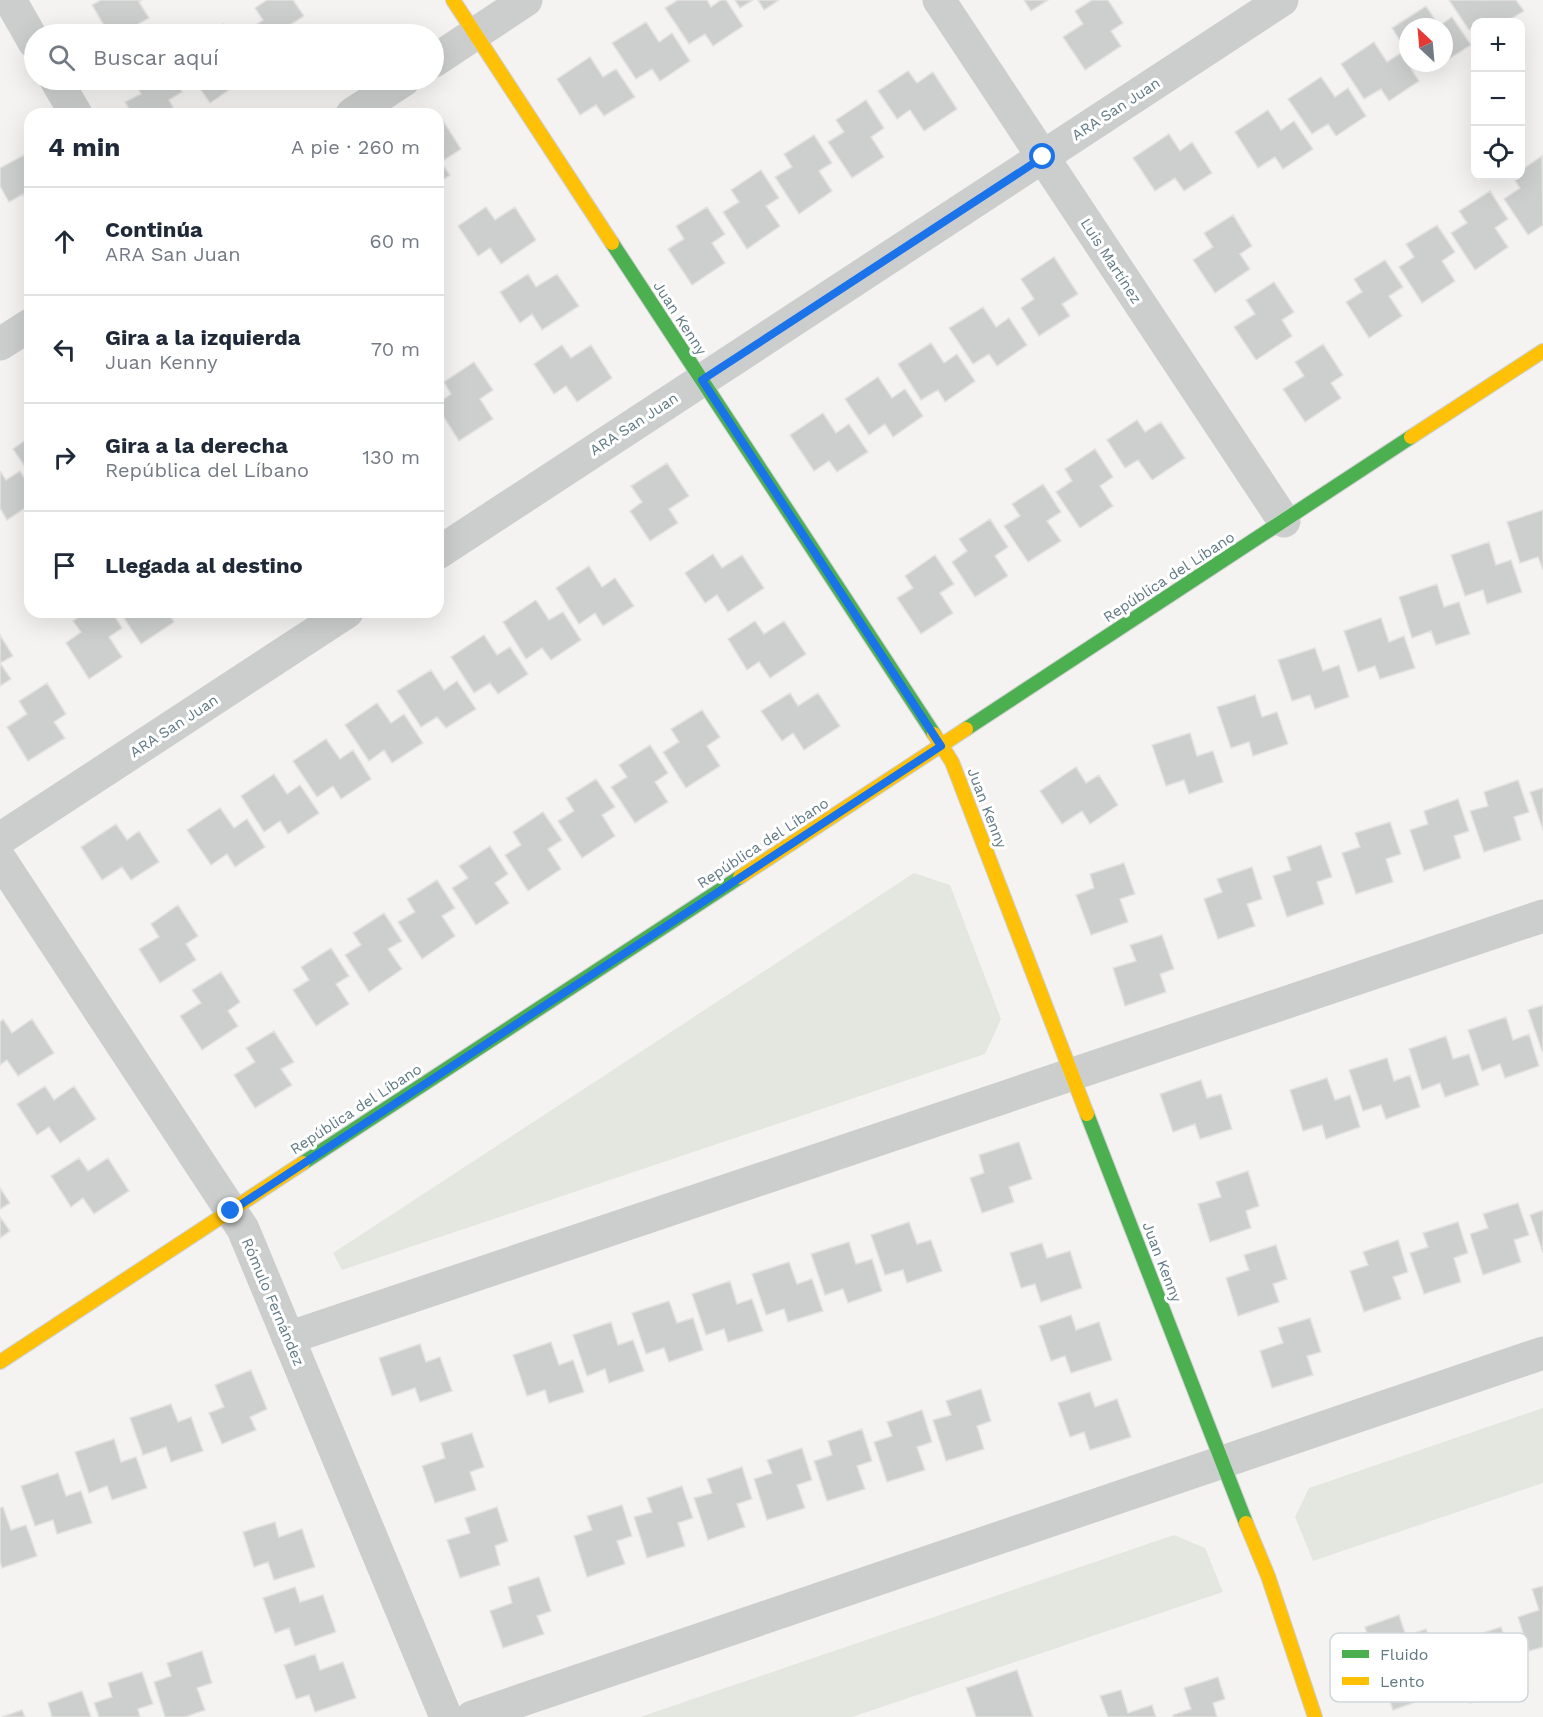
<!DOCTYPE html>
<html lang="es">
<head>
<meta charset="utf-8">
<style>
  :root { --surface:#fff; --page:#f6f6f7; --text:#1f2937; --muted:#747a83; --line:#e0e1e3 }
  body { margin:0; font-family:"Work Sans",sans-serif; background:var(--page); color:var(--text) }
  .controls { position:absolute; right:18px; top:18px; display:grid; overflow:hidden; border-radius:12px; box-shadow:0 6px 24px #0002 }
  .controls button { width:54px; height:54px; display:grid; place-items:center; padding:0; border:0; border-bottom:2px solid var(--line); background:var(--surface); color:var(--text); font:30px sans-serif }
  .compass { position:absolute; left:1399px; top:18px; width:54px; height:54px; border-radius:50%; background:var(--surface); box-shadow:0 6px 24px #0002; rotate:334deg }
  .stop { position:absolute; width:18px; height:18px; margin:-14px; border:4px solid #1a73e8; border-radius:50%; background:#fff }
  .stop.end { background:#1a73e8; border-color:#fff; box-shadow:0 2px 6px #0008 }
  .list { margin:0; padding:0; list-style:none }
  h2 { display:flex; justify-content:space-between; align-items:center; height:78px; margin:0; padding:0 24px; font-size:26px }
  h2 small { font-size:20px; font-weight:400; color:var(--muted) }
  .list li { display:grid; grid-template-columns:39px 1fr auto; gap:18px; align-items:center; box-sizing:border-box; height:108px; padding:0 24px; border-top:2px solid var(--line) }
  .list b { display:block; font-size:22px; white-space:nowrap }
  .list p { margin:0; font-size:20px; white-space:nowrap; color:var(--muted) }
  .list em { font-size:20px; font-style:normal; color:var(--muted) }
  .icon { flex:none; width:33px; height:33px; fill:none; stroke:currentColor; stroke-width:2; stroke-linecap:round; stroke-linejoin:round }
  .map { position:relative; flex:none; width:1543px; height:1717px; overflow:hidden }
  .search { position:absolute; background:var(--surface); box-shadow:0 6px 24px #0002; left:24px; top:24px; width:420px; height:66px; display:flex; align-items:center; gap:15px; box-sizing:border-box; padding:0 21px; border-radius:33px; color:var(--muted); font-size:22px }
  .panel { position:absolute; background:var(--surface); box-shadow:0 6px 24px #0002; left:24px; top:108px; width:420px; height:510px; border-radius:18px }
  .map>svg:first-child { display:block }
</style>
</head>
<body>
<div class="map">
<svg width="1543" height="1717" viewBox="0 0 1543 1717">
  <rect width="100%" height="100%" fill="#f4f3f1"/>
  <path fill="#e4e7df" d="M914,873L950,885L1001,1019L985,1054L342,1270L333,1253Z
    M1543,1408V1483L1313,1561L1295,1517L1309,1488Z
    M1174,1535L1205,1548L1223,1592L852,1717H640Z"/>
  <path fill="#cdcfce" stroke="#e3e2e1" stroke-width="1.5" d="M101,0H142L139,2L149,18L121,34H109L92,5Z
    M267,0H293L304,16L290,25L297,34H249L247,31L263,20L255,8Z
    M678,0H707L711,7L721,0H726L743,26L713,46L705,34L689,44L665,8Z
    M735,0H753L740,8Z
    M758,0H779L764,10Z
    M1024,0H1048L1031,11Z
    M1092,0H1108L1123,23L1111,31L1121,46L1085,70L1063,37L1083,24L1075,11Z
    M1449,0H1516L1524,11L1506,22H1487L1485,19L1476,22V26L1469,30Z
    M1426,6L1439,26L1452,17L1471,45L1444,62V27H1408V53L1392,28Z
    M646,22L659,42L672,33L690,61L660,81L652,69L636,79L612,43Z
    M223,24L230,34H208Z
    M1374,42L1387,62L1401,53L1419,81L1389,101L1381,89L1364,99L1341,64Z
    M590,57L603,77L616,69L635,97L604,116L596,105L580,115L557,79Z
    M908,71L917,83L933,72L957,109L924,131L910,110L897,119L878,91Z
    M1321,77L1335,97L1348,88L1366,116L1336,136L1328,124L1312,134L1288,99Z
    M137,80H175L182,92L169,100L177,114H132L125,102L141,94L134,81Z
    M194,80H241L242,81L210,103Z
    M866,100L884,128L871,137L884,157L852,178L828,142L844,132L836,120Z
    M1268,110L1281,130L1294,121L1313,149L1283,169L1275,157L1258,168L1235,132Z
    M440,116L461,149L441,162L450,175L438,183V117Z
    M1169,134L1180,151L1192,142L1212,173L1184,191L1175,178L1155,191L1133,158Z
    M814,135L832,163L819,171L832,191L799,214L775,177L792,167L784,154Z
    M24,155L30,166V207L23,194L9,202L0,186V168Z
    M1542,156L1543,225L1528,235L1504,199L1520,188L1512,176H1520V171Z
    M761,170L779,198L766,206L780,226L747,249L723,212L739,202L731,190Z
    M1490,191L1508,219L1495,228L1508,247L1475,270L1451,233L1467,223L1459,211Z
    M486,207L495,220L515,207L536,240L501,264L490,248L478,256L458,226Z
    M707,207L725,234L712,243L725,263L692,285L668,249L684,239L676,226Z
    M1233,215L1252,246L1240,254L1250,269L1215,293L1193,260L1213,247L1204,233Z
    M1437,225L1455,252L1442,261L1455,281L1422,303L1399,267L1414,257L1406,244Z
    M1054,257L1078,294L1062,304L1070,316L1039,336L1021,308L1034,299L1021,279Z
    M1385,260L1403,287L1389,296L1402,316L1369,338L1346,302L1362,292L1354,279Z
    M528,274L536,287L557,274L579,306L542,330L532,314L520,323L500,292Z
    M1274,282L1294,312L1282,320L1292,336L1256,360L1234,327L1255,314L1246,300Z
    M983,307L996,327L1009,318L1027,345L997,366L989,354L973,364L949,328Z
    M931,343L944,363L957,354L975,381L945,402L938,390L921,400L898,364Z
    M1323,344L1343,375L1331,383L1341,398L1305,422L1283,389L1304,376L1295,362Z
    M562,345L571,358L591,345L612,378L577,402L566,386L554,394L534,364Z
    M474,362L493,390L480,399L493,419L459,441L438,408V403L451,394L444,382Z
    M878,377L892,398L905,389L923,416L893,437L885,424L869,435L845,399Z
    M823,413L836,433L849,424L868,452L837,472L829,461L814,471L790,435Z
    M1137,420L1145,432L1161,422L1185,458L1152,480L1138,460L1125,468L1107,440Z
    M30,437V474L13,449Z
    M1095,449L1113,477L1100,486L1113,506L1080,528L1056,492L1072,481L1065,469Z
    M667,463L689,496L669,509L678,523L650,541L630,511L642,502L631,486Z
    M0,471L6,480L20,471L30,487V505L7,520L0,508Z
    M1043,484L1061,512L1047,521L1061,541L1028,562L1004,526L1020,516L1012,504Z
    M1543,510V570L1538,557L1520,563L1507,522Z
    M990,519L1008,547L995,556L1008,576L975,597L952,562L967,551L959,539Z
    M1489,542L1496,565L1511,560L1522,592L1487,604L1483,590L1465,596L1451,555Z
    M713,554L722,568L742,555L764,588L728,612L717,595L705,603L685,573Z
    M935,555L954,584L940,593L953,613L921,634L897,598L913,588L905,576Z
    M589,566L602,587L615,578L634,606L603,626L595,613L579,624L556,588Z
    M1437,584L1444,607L1459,602L1470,634L1436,645L1431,631L1412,638L1399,597Z
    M536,600L549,620L563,612L581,640L551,660L542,648L526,659L503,622Z
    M86,612H112L122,628L109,637L122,657L89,679L66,643L81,632L73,621Z
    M120,612H168L174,622L141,644Z
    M1381,618L1389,642L1404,636L1415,668L1380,679L1375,666L1358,672L1344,631Z
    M755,621L764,634L784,621L806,654L770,678L759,662L747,670L728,639Z
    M0,635L13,656L0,663L11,679L0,686Z
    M484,635L497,655L510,647L528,674L498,694L490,683L474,693L451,657Z
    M1315,648L1323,671L1339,665L1349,697L1315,709L1310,695L1292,701L1278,660Z
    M431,670L444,690L457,681L476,709L446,728L437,717L421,727L397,691Z
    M47,683L66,714L54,722L65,738L28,761L7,727L27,714L19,701Z
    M790,693L798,706L818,693L840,726L804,750L793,733L782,741L761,711Z
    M1255,695L1262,717L1277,712L1288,744L1253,756L1249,742L1231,748L1217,707Z
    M377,703L391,723L404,714L423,743L392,763L384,750L369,761L345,725Z
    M702,710L720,737L707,746L720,766L686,788L663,752L679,742L671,729Z
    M1190,733L1197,756L1213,751L1223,782L1189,794L1184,780L1166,786L1152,745Z
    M326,739L340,759L353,750L371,779L341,799L333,786L317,797L293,761Z
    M650,745L668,773L655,782L668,802L635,823L611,787L627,777L619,765Z
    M1076,767L1086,783L1099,775L1118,805L1090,824L1082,811L1062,824L1040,791Z
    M274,774L287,794L300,785L319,813L288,834L280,821L264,832L241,796Z
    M596,779L615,807L602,815L615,836L582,858L558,821L574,811L566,798Z
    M1518,780L1529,812L1514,817L1521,840L1484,852L1470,811L1488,806L1484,792Z
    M1543,788V830L1530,792Z
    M1458,799L1469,831L1454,836L1461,858L1424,871L1410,830L1428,824L1424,811Z
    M220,808L234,828L247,819L265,847L235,867L227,854L211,865L187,830Z
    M543,812L562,840L548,849L561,869L528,891L505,855L521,845L513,832Z
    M1390,822L1401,854L1386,859L1393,882L1356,894L1342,853L1360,847L1355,833Z
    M116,824L127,840L139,831L159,862L131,880L122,867L102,880L81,847Z
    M1321,845L1332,877L1317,882L1324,904L1287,917L1273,876L1291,870L1287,857Z
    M490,846L508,874L495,883L509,903L476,925L452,888L468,878L459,866Z
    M1124,863L1135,894L1120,899L1128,922L1091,935L1076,895L1094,888L1090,874Z
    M1252,867L1262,899L1247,904L1255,926L1218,939L1204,899L1222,892L1217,879Z
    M437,880L455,908L442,916L455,936L422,959L398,922L415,912L407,899Z
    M178,905L198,936L186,944L196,960L160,983L139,949L159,937L151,924Z
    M384,913L402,941L388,949L402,969L369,992L345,955L361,945L353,933Z
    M1162,935L1174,969L1160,974L1166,992L1125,1006L1113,968L1136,961L1130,945Z
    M331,948L349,976L336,984L349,1004L316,1026L293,990L309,980L301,967Z
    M221,972L240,1002L228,1011L238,1026L202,1050L180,1016L201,1003L192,990Z
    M1543,1005V1050L1542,1051L1528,1010Z
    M1506,1017L1513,1040L1529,1034L1539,1066L1505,1078L1500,1064L1482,1071L1468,1030Z
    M3,1019L12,1033L32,1019L54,1053L18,1076L7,1060L0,1065V1022Z
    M274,1031L294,1062L281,1069L292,1085L255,1108L234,1075L255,1062L246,1048Z
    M1446,1036L1453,1059L1469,1054L1479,1085L1445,1097L1440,1083L1422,1090L1409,1049Z
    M1387,1058L1394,1081L1410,1075L1420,1107L1386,1119L1381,1105L1363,1111L1349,1070Z
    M1327,1078L1335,1100L1350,1095L1360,1127L1326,1139L1322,1125L1303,1131L1290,1090Z
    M1201,1080L1207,1098L1221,1094L1232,1129L1200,1139L1195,1124L1173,1132L1160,1094Z
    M45,1086L54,1100L74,1086L96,1119L60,1143L49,1127L37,1135L17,1104Z
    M1019,1142L1032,1179L1009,1187L1014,1202L982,1213L970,1178L984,1173L979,1155Z
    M79,1158L88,1171L108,1158L129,1191L94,1214L83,1198L71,1207L51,1176Z
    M1248,1171L1259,1206L1246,1211L1251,1228L1210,1242L1198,1204L1221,1197L1216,1182Z
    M0,1188L10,1203L0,1209Z
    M1518,1203L1529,1235L1514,1240L1521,1262L1483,1275L1470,1234L1488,1228L1483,1214Z
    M1543,1210V1253L1530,1215Z
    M0,1217L10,1231L0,1238Z
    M909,1222L917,1244L931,1240L942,1271L907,1283L903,1270L885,1275L871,1235Z
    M1458,1222L1468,1253L1454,1258L1461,1282L1424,1294L1410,1253L1428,1247L1423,1233Z
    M1398,1240L1408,1272L1393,1277L1401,1299L1364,1312L1350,1271L1368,1265L1363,1252Z
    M849,1242L856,1264L872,1259L882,1291L848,1303L843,1289L825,1295L811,1254Z
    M1042,1243L1047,1258L1070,1251L1082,1288L1041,1302L1035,1284L1021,1288L1010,1253Z
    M1276,1245L1287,1279L1273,1284L1279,1302L1238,1316L1226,1278L1249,1270L1244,1255Z
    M789,1262L797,1284L812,1279L823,1311L788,1322L784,1309L766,1315L752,1274Z
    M730,1281L737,1304L752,1299L763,1331L728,1342L724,1329L706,1335L692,1294Z
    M669,1301L677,1323L693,1318L703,1350L669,1362L664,1348L646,1354L632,1313Z
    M1071,1315L1076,1330L1099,1322L1112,1360L1071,1373L1065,1356L1051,1361L1039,1326Z
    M1310,1318L1321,1352L1307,1356L1313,1375L1272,1388L1260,1351L1283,1343L1278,1328Z
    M611,1322L618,1345L633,1340L644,1371L609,1383L605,1369L587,1376L573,1335Z
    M551,1342L559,1365L573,1360L584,1392L549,1403L545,1390L527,1396L513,1355Z
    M420,1344L426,1362L440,1357L452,1391L420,1402L415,1388L392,1396L379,1358Z
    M251,1370L267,1409L250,1417L256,1430L222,1444L209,1413L224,1407L215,1385Z
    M981,1389L991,1421L977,1426L984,1449L946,1461L933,1420L951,1415L946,1401Z
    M1090,1392L1095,1407L1117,1399L1131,1437L1090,1450L1084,1432L1070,1437L1058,1403Z
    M171,1404L178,1422L191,1417L203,1451L171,1462L166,1447L143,1455L130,1418Z
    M922,1410L932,1442L917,1447L925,1470L887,1482L874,1442L892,1436L887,1422Z
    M862,1429L872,1461L857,1466L865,1489L827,1501L814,1461L832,1455L828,1441Z
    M472,1433L484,1467L470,1472L476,1490L435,1503L422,1466L445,1458L441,1443Z
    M114,1439L121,1462L136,1457L147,1488L112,1500L107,1486L89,1493L75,1452Z
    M802,1448L812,1480L797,1485L805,1508L767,1520L754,1479L772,1473L767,1460Z
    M742,1467L752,1499L737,1504L745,1527L708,1540L694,1498L712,1493L707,1479Z
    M58,1473L66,1496L81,1491L92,1523L57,1534L53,1520L35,1526L21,1486Z
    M682,1486L693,1518L678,1523L685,1546L647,1558L634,1517L652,1512L647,1498Z
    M622,1505L632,1536L617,1541L625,1564L587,1577L574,1536L592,1530L587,1516Z
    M3,1507L11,1530L26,1525L37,1556L2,1568L0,1561V1508Z
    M497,1507L508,1541L495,1546L500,1565L460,1578L447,1540L470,1533L465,1518Z
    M275,1522L279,1537L302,1529L315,1567L274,1580L268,1562L254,1567L243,1532Z
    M539,1577L551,1611L537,1616L544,1634L503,1648L490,1611L512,1603L508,1587Z
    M1543,1586V1647L1529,1651L1518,1617L1539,1610L1532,1589Z
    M295,1587L300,1602L323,1595L336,1632L295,1646L289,1628L275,1633L263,1598Z
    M1399,1615L1406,1636L1426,1629L1434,1650L1393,1663L1387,1647L1373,1652L1365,1627Z
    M1501,1627L1521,1686L1488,1697L1468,1638Z
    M1434,1650L1441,1670L1420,1677L1427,1698L1393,1710L1384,1684L1398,1680L1393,1663Z
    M202,1651L212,1683L197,1688L205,1710L185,1717H165L154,1682L171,1676L167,1663Z
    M315,1654L320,1670L343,1662L356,1698L315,1712L309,1695L296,1699L284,1665Z
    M1476,1663L1488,1697L1470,1703L1458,1669Z
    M1017,1670L1033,1717H976L966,1688Z
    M142,1672L153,1704L138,1709L140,1717H99L94,1703L112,1697L108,1683Z
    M1218,1677L1225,1699L1213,1703L1217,1717H1173V1715L1191,1709L1184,1688Z
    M1121,1690L1128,1713L1152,1705L1156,1717H1108L1100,1696Z
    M82,1691L91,1717H51H52L48,1703Z
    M22,1710L25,1717H2Z"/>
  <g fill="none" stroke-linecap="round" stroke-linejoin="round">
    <defs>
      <path id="fast" d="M612,243L934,734
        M966,729L1411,437
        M1087,1114L1246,1523
        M303,1163L740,877"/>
      <path id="slow" d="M453,0L612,243
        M1411,437L1543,351
        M934,734L952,762L1087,1114
        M740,877L966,729
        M0,1362L303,1163
        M1246,1523L1268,1576L1315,1717"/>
    </defs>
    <use href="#fast" stroke="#ced0d1" stroke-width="16"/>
    <use href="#slow" stroke="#ced0d1" stroke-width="16"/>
    <path stroke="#cccece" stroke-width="33" d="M10,0L34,42
      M939,0L1284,521
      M434,61L526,0
      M56,80L76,114
      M352,114L404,80
      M0,344L30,325
      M438,553L1282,0
      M0,839L347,612
      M0,859L243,1229L446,1717
      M288,1338L1543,916
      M472,1717L1543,1353"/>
    <use href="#fast" stroke="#4caf50" stroke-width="14"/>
    <use href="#slow" stroke="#ffc107" stroke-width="14"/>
  </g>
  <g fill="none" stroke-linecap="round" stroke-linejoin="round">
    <path stroke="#1a73e8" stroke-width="8" d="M231,1211L941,746L702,380L1043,157"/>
  </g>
  <g text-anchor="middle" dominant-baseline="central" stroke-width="6" stroke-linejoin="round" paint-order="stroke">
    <g font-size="15" fill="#617a84" stroke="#fff">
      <text transform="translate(1116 109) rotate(-33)">ARA San Juan</text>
      <text transform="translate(1111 261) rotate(57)">Luis Martínez</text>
      <text transform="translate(680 318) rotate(57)">Juan Kenny</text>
      <text transform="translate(634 424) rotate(-33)">ARA San Juan</text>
      <text transform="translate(1169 577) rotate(-33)">República del Líbano</text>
      <text transform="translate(174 726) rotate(-33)">ARA San Juan</text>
      <text transform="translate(987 808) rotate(69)">Juan Kenny</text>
      <text transform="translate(763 843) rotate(-33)">República del Líbano</text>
      <text transform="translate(356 1109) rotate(-33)">República del Líbano</text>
      <text transform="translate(1162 1262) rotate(69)">Juan Kenny</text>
      <text transform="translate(273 1302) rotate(67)">Rómulo Fernández</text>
    </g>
  </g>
  <rect x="1330" y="1633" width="198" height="69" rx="9" fill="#fff" stroke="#d0d7da" stroke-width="1.5"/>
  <rect x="1342" y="1650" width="27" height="8" fill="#4caf50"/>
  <rect x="1342" y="1677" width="27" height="8" fill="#ffc107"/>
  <g font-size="16" fill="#617a84">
    <text x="1380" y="1660">Fluido</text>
    <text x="1380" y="1687">Lento</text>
  </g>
</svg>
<div class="controls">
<button>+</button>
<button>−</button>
<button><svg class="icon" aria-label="locate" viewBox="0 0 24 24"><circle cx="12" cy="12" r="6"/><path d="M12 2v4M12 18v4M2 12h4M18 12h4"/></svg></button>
</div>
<svg class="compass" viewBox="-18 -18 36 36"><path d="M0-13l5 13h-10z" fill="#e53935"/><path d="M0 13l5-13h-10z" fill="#747a83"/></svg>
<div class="stop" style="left:1043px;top:157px"></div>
<div class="stop end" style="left:231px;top:1211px"></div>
<div class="search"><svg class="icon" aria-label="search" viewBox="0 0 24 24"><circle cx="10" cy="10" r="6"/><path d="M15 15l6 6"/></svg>Buscar aquí</div>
<section class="panel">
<h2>4 min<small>A pie · 260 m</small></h2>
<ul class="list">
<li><svg class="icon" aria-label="ahead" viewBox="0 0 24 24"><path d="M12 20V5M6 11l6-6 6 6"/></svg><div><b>Continúa</b><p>ARA San Juan</p></div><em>60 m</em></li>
<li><svg class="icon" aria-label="left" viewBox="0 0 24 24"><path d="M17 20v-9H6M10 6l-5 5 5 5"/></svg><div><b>Gira a la izquierda</b><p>Juan Kenny</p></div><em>70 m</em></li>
<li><svg class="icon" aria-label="right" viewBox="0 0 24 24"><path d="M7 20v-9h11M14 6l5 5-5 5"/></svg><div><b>Gira a la derecha</b><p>República del Líbano</p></div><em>130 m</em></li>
<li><svg class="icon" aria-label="arrive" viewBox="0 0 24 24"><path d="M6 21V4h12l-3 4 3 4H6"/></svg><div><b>Llegada al destino</b></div></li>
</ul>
</section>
</div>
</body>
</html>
